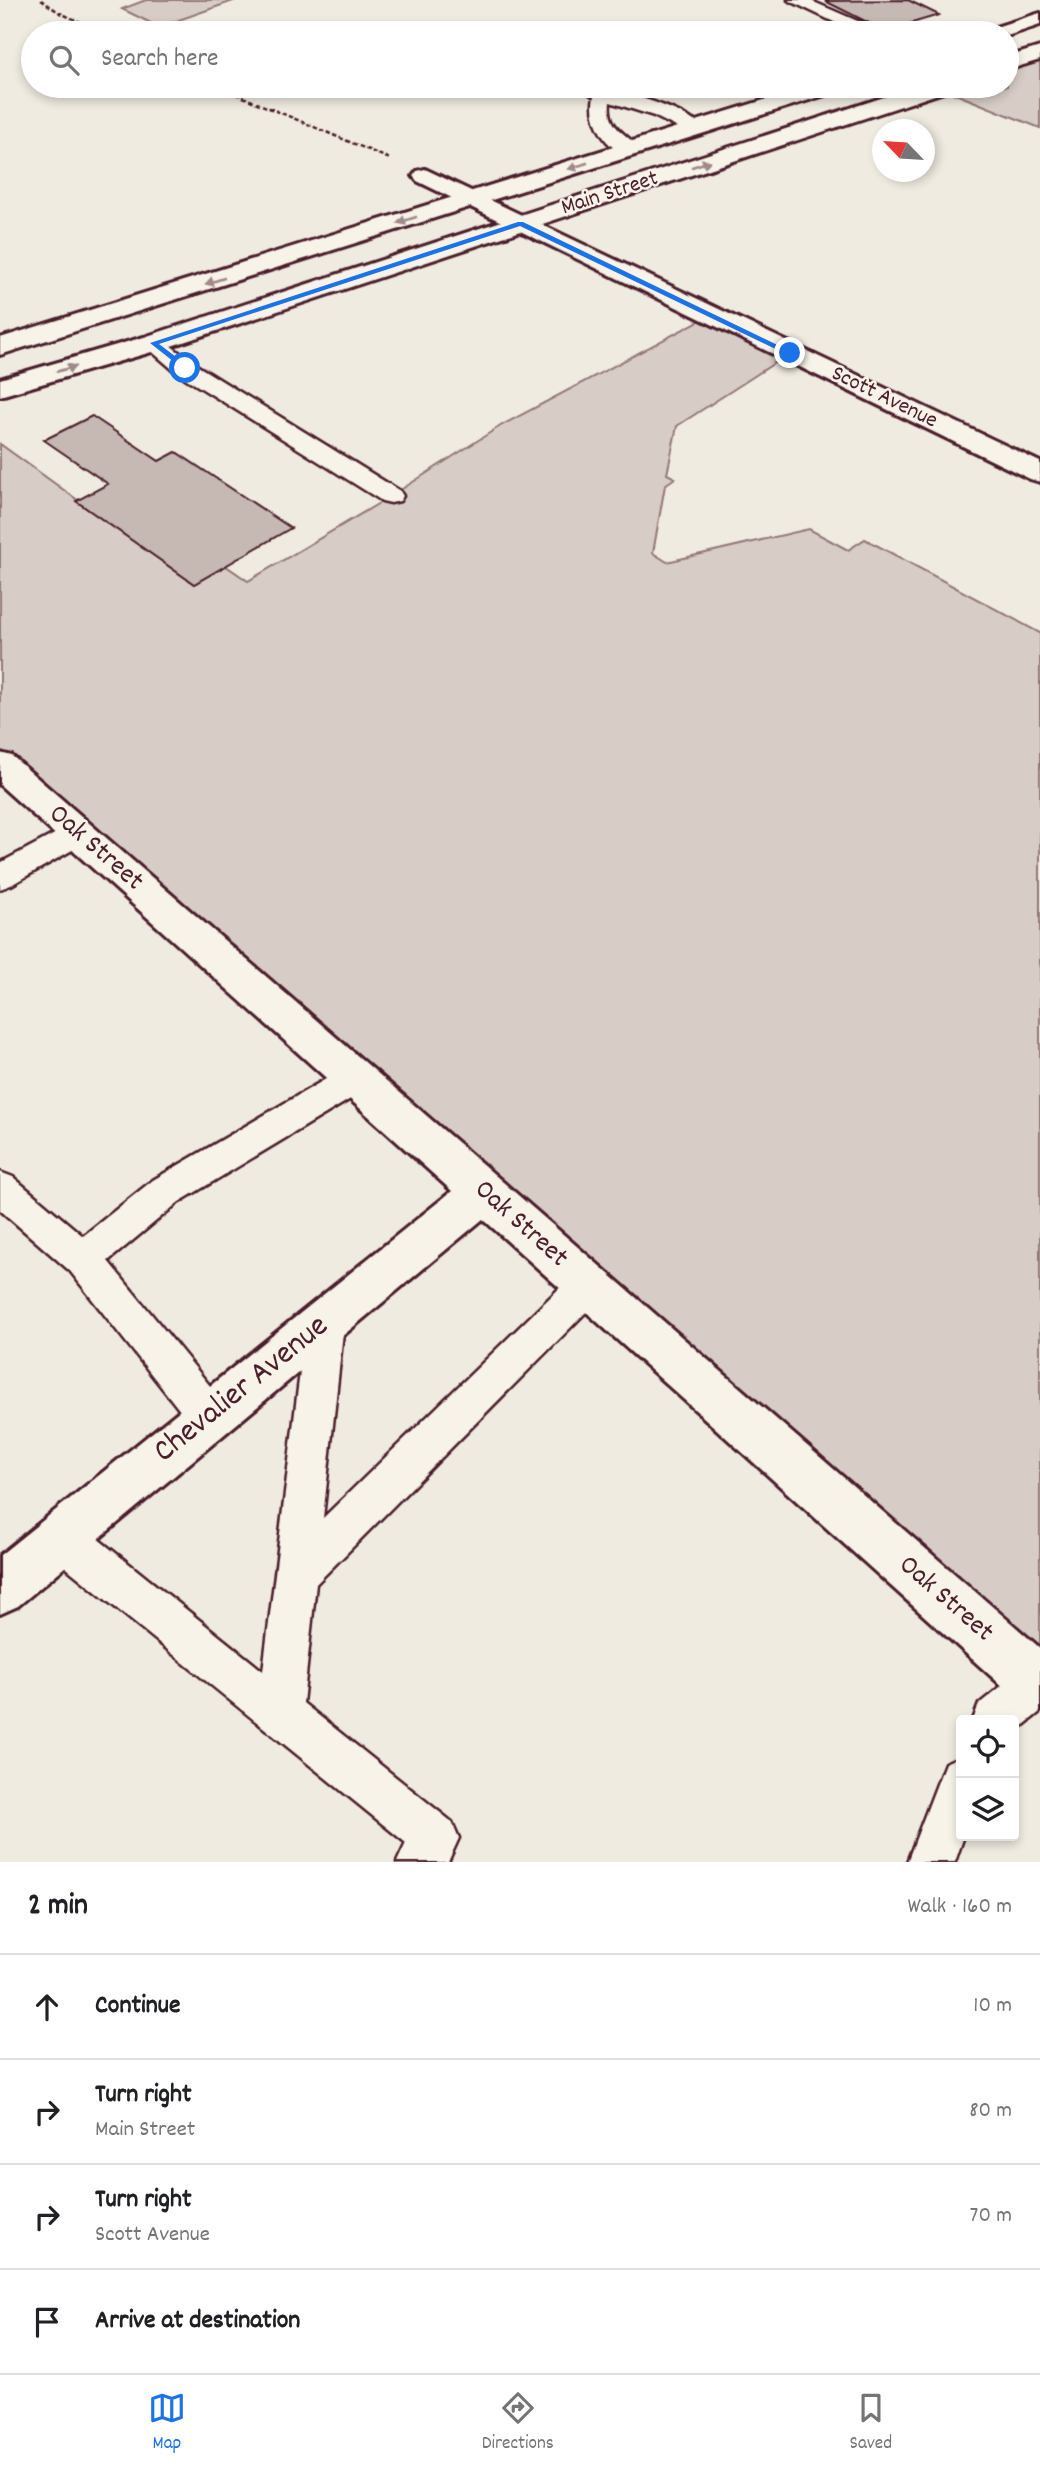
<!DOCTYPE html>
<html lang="en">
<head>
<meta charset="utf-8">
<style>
  :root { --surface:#fff; --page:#f2f2f2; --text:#202124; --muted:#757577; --line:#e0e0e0; --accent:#1a73e8 }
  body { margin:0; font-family:Dekko,sans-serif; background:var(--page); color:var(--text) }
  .controls { position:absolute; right:21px; bottom:21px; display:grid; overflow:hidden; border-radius:7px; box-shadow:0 4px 10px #0003 }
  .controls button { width:63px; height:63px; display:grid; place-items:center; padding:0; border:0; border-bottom:2px solid var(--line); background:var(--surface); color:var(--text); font:35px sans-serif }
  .compass { position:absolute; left:872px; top:119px; width:63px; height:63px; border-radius:50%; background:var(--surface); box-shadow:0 4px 10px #0003; rotate:295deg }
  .stop { position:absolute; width:21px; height:21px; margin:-16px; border:5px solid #1a73e8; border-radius:50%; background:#fff }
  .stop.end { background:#1a73e8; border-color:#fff; box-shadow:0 2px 7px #0008 }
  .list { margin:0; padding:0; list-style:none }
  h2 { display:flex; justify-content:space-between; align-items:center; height:91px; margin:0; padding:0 28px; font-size:30px }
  h2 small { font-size:23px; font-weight:400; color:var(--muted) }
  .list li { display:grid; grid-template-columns:46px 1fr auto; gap:21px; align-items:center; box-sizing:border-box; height:105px; padding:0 28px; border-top:2px solid var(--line) }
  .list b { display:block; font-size:26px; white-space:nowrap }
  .list p { margin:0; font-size:23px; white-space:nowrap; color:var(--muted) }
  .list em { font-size:23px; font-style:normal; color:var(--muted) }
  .icon { flex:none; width:38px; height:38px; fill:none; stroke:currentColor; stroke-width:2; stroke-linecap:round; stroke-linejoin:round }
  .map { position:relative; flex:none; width:1040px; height:1862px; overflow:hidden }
  .search { position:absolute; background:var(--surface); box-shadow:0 4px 10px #0003; left:21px; right:21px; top:21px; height:77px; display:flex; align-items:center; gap:18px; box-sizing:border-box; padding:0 24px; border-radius:38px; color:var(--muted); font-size:26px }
  .sheet { height:511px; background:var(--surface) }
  nav { display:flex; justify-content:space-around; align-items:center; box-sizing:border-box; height:98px; border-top:2px solid var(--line); background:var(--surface); font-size:19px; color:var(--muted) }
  nav a { display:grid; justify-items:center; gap:4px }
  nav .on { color:var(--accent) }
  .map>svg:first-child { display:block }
</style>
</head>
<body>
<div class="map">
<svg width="1040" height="1862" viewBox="0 0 1040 1862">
  <rect width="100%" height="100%" fill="#f0ebe0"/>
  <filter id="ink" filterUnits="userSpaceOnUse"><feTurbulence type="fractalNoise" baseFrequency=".0143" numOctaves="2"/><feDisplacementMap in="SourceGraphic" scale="14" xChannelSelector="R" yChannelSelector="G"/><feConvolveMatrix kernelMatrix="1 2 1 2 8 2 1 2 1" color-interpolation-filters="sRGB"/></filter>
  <g filter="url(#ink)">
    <path fill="#d8cdc6" stroke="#917678" stroke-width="2" d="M146,0H236L159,27L122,9Z
      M1040,53V128L938,87L1007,86V64Z
      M710,315L790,353L677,426L667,474L675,478L665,485L653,553L667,562L809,529L848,550L865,539L1040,633V1684L0,765V444L194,584L226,566L248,581L391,496L502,425Z"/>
    <path fill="#c6b8b3" stroke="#4a1f2b" stroke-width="2" d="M908,0L939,15L885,31L825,1Z
      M92,416L159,461L176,452L291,528L194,584L76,501L108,484L44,440Z"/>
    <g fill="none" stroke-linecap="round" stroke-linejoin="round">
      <defs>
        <path id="service" d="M788,0H809L876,29L878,33H857Z
          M579,86C605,85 686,107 703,129L700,133H688L654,116L610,102C607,129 626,132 640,149L638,153C609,160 588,120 594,97Z
          M153,336L161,338L193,363L400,491L403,496L400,501L391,503L382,501L177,373L142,343L145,338Z
          M77,822L88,825L92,833L88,841L11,885L0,889V863Z
          M355,1065L367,1069L372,1079L367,1089L179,1202L108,1261L224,1403L230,1417L224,1431L210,1436L196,1431L70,1271L0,1210V1172L13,1177L83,1236L153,1180L343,1069Z
          M588,1268L601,1273L607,1285L601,1297L316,1584L303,1703L452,1822L459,1838L448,1862H397L406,1843L47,1552L41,1537L47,1522L62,1516L77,1522L263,1671L306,1323L312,1310L325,1305L338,1310L344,1323L323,1518L575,1273Z
          M1040,1662V1712L1014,1733V1720H973L979,1704L1024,1668Z
          M961,1756V1836H964L955,1862H907L945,1763Z"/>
        <path id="minor" d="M425,169L1040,462V482L1030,479L417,181L413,176L417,171Z
          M0,753L12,756L1040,1648V1711L1021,1703L483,1219L18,1606L0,1614V1555L452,1191L0,785Z"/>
        <path id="secondary" d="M1040,13V25L1007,36V33H986L989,29Z
          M1040,47V60L1007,70V57Z
          M809,86H841L838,91L0,355V338Z
          M918,86H950L947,91L162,349L0,396V379L144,337Z"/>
      </defs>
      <use href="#service" stroke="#4a1f2b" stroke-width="5"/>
      <use href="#minor" stroke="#4a1f2b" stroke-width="6"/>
      <use href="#secondary" stroke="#4a1f2b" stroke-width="6"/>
      <path stroke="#4a1f2b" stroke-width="2.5" stroke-dasharray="4.5 2.5" stroke-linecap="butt" d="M41,0L60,13L106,33
        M217,86L390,159"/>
      <use href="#service" fill="#f7f3e8" fill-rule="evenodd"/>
      <use href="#minor" fill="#f7f3e8" fill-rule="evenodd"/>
      <use href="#secondary" fill="#f7f3e8" fill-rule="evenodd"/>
    </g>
    <defs><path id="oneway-solid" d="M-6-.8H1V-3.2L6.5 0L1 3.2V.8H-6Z" transform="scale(1.75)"/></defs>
    <g fill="#a0898a">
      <use href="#oneway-solid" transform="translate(701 164) rotate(-18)"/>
      <use href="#oneway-solid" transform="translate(578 166) rotate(162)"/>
      <use href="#oneway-solid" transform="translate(407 220) rotate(162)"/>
      <use href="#oneway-solid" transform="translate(215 281) rotate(162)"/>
      <use href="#oneway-solid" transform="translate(66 369) rotate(-16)"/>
    </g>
  </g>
  <path fill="#1a73e8" d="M518,222H523L794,353L788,355L520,226L159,344L188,366V369H183L150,343Z"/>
  <g text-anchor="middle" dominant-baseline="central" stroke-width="5" stroke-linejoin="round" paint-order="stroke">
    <g font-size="23" fill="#4a1f2b" stroke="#f7f3e8">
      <text transform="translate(610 194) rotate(-18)">Main Street</text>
      <text transform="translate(884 398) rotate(26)">Scott Avenue</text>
    </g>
    <g font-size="28" fill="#4a1f2b" stroke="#f7f3e8">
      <text transform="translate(95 849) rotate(41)">Oak Street</text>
      <text transform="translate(520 1225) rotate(42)">Oak Street</text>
      <text transform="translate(945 1600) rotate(41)">Oak Street</text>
    </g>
    <g font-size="33" fill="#4a1f2b" stroke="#f7f3e8">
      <text transform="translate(242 1390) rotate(-39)">Chevalier Avenue</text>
    </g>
  </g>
</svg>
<div class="controls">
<button><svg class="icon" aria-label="locate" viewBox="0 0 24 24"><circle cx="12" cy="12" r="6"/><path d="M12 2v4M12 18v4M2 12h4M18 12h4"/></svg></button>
<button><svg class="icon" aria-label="layers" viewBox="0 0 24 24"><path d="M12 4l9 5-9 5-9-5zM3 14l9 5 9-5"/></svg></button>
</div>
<svg class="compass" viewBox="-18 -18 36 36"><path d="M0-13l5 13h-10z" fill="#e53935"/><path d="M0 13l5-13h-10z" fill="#757577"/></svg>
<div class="stop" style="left:185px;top:368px"></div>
<div class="stop end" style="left:790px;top:353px"></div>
<div class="search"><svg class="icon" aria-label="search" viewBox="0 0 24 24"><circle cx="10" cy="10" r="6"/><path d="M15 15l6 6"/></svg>Search here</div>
</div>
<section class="sheet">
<h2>2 min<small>Walk · 160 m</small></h2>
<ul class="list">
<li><svg class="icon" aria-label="ahead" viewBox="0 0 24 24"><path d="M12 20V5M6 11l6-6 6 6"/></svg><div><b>Continue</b></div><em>10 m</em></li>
<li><svg class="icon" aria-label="right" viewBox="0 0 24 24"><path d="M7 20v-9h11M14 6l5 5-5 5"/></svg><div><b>Turn right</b><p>Main Street</p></div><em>80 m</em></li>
<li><svg class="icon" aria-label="right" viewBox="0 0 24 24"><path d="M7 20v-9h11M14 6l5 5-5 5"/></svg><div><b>Turn right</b><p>Scott Avenue</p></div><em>70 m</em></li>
<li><svg class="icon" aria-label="arrive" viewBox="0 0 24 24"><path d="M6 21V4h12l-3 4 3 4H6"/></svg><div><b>Arrive at destination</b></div></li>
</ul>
</section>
<nav>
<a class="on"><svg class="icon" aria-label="map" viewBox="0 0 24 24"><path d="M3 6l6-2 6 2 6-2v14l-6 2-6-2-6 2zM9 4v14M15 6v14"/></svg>Map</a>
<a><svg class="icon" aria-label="directions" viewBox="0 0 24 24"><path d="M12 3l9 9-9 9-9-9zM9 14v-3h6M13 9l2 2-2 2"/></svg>Directions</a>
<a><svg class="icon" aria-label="saved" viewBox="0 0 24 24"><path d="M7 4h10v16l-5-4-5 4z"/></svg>Saved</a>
</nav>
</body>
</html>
